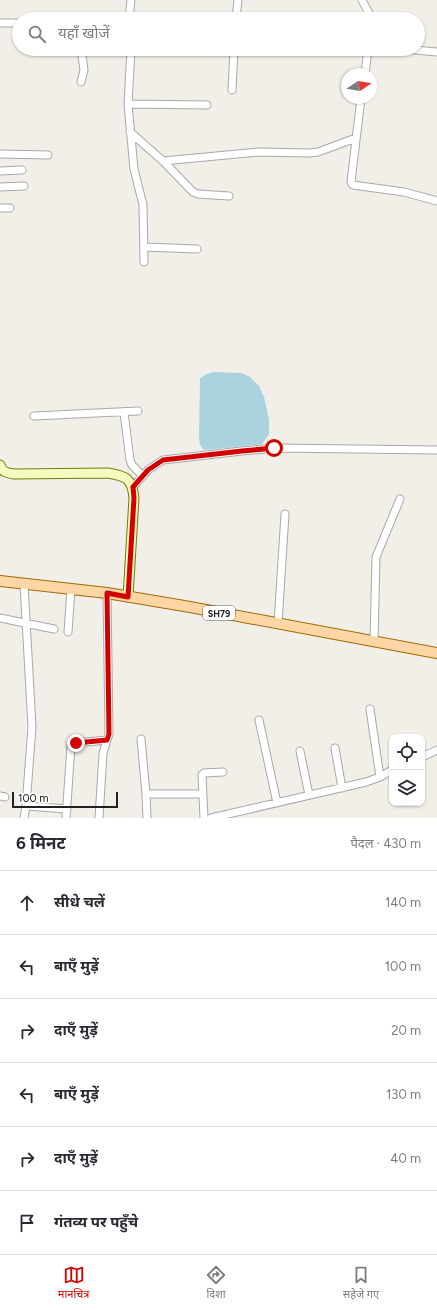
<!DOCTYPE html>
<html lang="hi">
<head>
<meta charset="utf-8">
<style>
  :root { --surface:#fff; --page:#f7f7f7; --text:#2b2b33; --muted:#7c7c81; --line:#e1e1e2; --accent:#d40000 }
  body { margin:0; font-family:Figtree,"Noto Sans Devanagari",sans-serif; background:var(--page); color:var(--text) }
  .controls { position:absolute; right:12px; bottom:12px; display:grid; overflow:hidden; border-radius:8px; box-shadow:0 1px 3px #0004 }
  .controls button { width:36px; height:36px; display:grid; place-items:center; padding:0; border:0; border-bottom:1px solid var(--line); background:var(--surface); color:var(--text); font:20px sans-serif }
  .compass { position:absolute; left:341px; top:68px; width:36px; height:36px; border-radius:50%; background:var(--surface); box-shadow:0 1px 3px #0004; rotate:78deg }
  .scale { position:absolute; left:12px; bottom:10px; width:106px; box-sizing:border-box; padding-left:4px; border:2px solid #222; border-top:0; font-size:11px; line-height:14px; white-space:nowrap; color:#222; -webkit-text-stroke:3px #fff; paint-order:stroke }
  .stop { position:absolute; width:12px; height:12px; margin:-9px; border:3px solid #d40000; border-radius:50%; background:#fff }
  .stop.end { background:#d40000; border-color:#fff; box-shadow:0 1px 4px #0008 }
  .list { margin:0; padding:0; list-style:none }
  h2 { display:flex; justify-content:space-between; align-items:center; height:52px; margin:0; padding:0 16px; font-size:17px }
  h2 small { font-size:13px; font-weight:400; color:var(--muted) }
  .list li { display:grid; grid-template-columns:26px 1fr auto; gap:12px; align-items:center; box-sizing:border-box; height:64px; padding:0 16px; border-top:1px solid var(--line) }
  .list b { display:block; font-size:15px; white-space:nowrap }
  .list em { font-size:13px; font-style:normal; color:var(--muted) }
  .icon { flex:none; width:22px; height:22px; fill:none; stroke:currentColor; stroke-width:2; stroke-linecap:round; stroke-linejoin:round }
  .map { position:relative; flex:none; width:437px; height:818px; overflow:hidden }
  .search { position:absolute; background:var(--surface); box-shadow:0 1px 3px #0004; left:12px; right:12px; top:12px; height:44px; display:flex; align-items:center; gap:10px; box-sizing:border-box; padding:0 14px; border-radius:22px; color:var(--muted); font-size:15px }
  .sheet { height:436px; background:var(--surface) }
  nav { display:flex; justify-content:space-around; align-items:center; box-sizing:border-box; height:56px; border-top:1px solid var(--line); background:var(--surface); font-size:11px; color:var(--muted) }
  nav a { display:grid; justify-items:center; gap:2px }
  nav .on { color:var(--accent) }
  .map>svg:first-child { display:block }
</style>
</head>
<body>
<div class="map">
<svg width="437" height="818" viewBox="0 0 437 818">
  <rect width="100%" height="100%" fill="#f2efe9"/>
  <path fill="#aad3df" d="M213,372L242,373L250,377L259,386L264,397L269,419V434L262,444L236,447L204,450L200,445L199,438L200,378L207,374Z"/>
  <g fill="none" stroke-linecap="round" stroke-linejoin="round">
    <defs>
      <path id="minor" d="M362,0L372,19
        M129,19L131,0
        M236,19L238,0
        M0,23H19
        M81,49L84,70L81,82
        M131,49L128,104L134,169L143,205L144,262
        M404,49L437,52
        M365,74L368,49
        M232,90L234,49
        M361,98L351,182L353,185L404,192L437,201
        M128,104L207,105
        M130,132L163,161L193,192L198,194L229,196
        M0,154L48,155
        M163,161L259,152L309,153L318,152L356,138
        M0,171L22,170
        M0,187L24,186
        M0,208H10
        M144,247L197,249
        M124,412L130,460L132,465L143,476
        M34,416L138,411
        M133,487L148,470L163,460L242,451L274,448L437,450
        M0,618L54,629
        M278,623L285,514
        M68,632L71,589
        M374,641L376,557L400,499
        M370,709L380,777
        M259,720L277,803
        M141,739L146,794L147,818
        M335,748L342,788
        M300,751L309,795
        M422,757L437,750
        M146,794H202
        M0,796L5,797
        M26,806L67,809
        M24,818L26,806L32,727L24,584
        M66,818L71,746L76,743L107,740
        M99,818L103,753L109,734L107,593
        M204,818L202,775L204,773L223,772
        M211,818L366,782L380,777L392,770"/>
      <path id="secondary" d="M0,465C2,472 7,473 14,474L108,473C126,476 132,478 134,498L128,597"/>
      <path id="primary" d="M0,581L107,593L190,607L437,653"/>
    </defs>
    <use href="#minor" stroke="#a9a9a9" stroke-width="9"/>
    <use href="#secondary" stroke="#707d05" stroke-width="11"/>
    <use href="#primary" stroke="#a06b00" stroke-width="12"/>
    <use href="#minor" stroke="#fff" stroke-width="7"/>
    <use href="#secondary" stroke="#f7fabf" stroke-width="9"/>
    <use href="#primary" stroke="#fcd6a4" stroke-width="10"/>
  </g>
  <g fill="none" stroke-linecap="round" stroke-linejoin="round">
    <path stroke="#d40000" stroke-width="5" d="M76,743L107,740L109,734L107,593L128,597L134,498L133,487L148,470L163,460L242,451L274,448"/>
  </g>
  <g text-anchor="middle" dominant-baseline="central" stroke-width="3" stroke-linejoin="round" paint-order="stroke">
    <rect fill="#fff" stroke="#646464" stroke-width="1" x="203" y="606" width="32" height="14" rx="3"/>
    <g font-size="9" font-weight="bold" fill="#222">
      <text x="219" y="613">SH79</text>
    </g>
  </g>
</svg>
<div class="controls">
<button><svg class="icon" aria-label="locate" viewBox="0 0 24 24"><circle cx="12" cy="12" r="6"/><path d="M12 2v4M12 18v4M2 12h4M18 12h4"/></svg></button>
<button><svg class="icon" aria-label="layers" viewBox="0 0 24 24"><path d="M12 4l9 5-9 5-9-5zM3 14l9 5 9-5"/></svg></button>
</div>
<svg class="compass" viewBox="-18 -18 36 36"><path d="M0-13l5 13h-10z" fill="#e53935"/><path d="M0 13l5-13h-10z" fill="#7c7c81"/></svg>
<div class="scale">100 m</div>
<div class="stop" style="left:274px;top:448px"></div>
<div class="stop end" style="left:76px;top:743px"></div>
<div class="search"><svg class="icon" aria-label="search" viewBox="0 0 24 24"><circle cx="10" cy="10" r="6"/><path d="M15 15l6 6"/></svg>यहाँ खोजें</div>
</div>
<section class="sheet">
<h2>6 मिनट<small>पैदल · 430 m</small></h2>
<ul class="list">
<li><svg class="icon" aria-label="ahead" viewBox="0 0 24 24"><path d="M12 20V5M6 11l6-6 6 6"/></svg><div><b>सीधे चलें</b></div><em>140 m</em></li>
<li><svg class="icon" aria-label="left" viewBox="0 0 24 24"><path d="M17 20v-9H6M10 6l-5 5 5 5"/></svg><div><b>बाएँ मुड़ें</b></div><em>100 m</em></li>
<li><svg class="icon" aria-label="right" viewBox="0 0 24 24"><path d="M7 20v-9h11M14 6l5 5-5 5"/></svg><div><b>दाएँ मुड़ें</b></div><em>20 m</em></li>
<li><svg class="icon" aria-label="left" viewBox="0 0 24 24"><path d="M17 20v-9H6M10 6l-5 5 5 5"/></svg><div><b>बाएँ मुड़ें</b></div><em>130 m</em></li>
<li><svg class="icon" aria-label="right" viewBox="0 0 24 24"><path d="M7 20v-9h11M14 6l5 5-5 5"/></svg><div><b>दाएँ मुड़ें</b></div><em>40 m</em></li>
<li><svg class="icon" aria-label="arrive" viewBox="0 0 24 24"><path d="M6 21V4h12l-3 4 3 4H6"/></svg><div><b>गंतव्य पर पहुँचे</b></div></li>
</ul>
</section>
<nav>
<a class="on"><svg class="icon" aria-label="map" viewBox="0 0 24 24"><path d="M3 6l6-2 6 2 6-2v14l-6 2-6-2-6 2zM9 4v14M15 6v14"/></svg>मानचित्र</a>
<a><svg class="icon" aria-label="directions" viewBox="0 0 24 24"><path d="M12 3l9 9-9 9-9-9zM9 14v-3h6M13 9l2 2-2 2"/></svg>दिशा</a>
<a><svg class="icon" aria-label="saved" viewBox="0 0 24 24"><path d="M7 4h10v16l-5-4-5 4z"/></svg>सहेजे गए</a>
</nav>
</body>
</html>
